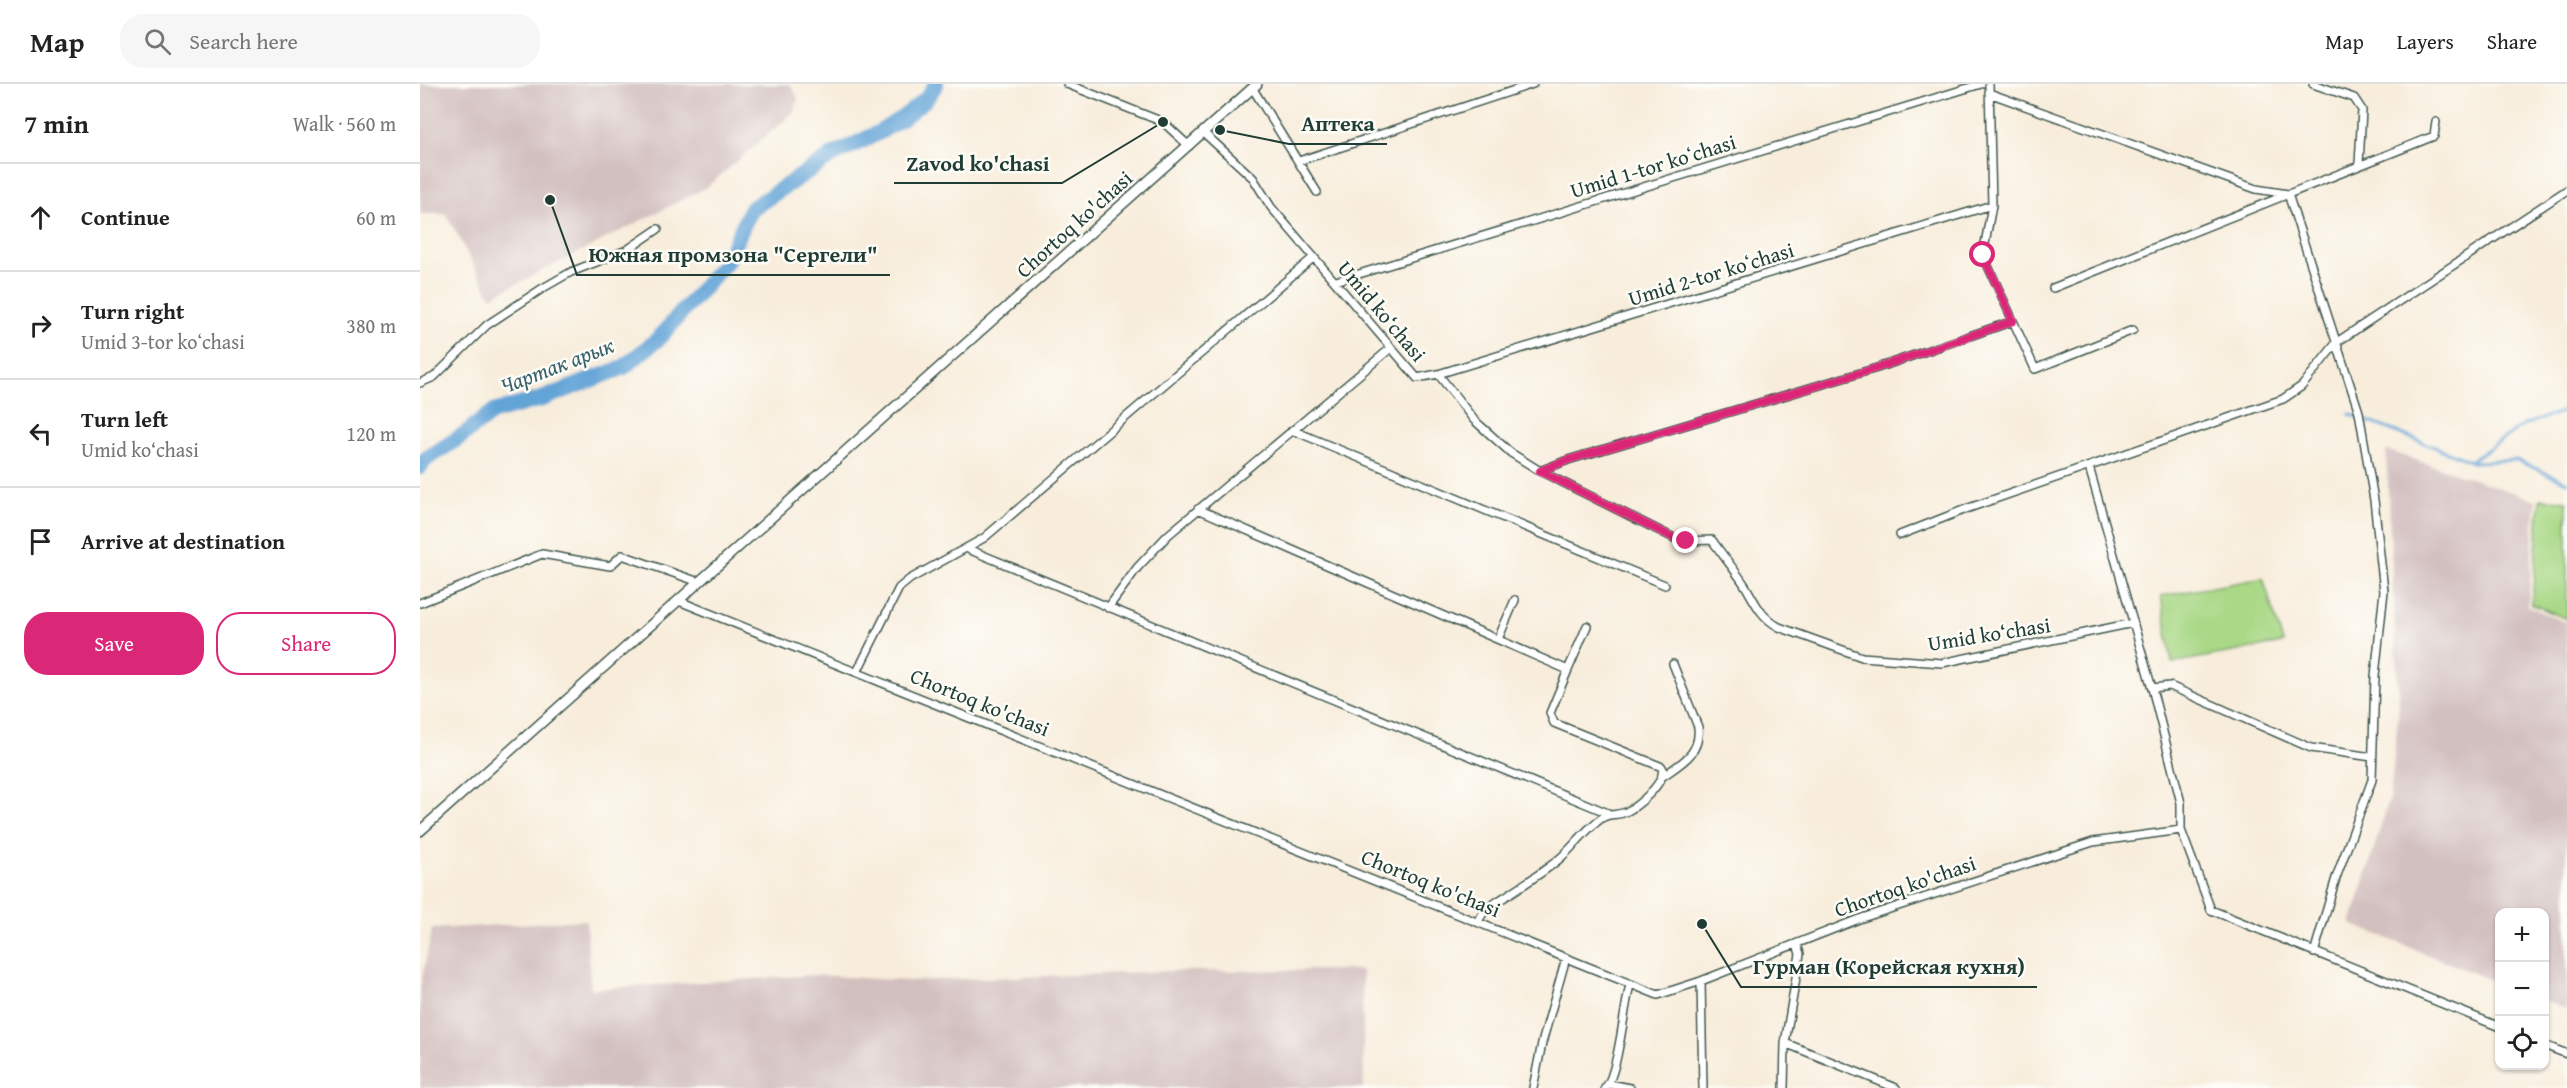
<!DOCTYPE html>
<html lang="en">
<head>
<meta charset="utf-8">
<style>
  :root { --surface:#fff; --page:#f6f6f6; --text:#222; --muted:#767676; --line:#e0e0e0; --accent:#db2777 }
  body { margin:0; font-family:"Gentium Book Plus",serif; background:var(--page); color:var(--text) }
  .controls { position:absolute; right:18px; bottom:18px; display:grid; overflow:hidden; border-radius:12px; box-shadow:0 2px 4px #0004 }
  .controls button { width:54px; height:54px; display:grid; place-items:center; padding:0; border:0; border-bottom:2px solid var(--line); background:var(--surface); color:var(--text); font:30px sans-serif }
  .stop { position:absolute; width:18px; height:18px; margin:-14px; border:4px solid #db2777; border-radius:50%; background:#fff }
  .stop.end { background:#db2777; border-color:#fff; box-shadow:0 2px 6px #0008 }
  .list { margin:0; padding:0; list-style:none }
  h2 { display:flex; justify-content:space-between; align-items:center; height:78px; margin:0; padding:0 24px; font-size:26px }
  h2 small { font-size:20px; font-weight:400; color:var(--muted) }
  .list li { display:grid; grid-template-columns:39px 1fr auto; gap:18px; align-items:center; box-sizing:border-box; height:108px; padding:0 24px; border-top:2px solid var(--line) }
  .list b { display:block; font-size:22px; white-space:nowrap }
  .list p { margin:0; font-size:20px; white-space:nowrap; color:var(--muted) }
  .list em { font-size:20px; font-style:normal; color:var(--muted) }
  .actions { display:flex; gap:12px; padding:18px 24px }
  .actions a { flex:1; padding:14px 0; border:2px solid var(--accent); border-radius:24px; text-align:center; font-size:21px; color:var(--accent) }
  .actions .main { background:var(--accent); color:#fff }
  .icon { flex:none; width:33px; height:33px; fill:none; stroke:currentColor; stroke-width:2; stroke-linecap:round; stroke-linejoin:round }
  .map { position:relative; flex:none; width:2147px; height:1004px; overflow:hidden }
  header { display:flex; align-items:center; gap:36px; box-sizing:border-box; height:84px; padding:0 30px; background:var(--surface); border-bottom:2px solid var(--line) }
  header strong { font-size:28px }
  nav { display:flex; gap:33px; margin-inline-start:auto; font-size:21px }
  .search { width:420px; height:54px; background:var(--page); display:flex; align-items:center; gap:15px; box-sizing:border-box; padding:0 21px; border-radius:24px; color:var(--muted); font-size:22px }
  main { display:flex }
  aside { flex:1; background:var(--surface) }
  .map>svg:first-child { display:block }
</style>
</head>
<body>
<header>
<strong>Map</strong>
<div class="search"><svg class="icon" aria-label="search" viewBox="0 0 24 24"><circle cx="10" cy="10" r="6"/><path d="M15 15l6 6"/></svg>Search here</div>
<nav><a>Map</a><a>Layers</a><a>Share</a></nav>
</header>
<main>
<aside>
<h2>7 min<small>Walk · 560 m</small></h2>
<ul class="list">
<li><svg class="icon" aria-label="ahead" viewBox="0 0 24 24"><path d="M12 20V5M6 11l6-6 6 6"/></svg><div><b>Continue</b></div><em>60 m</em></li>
<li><svg class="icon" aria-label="right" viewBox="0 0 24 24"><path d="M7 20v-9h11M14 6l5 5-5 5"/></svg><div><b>Turn right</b><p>Umid 3-tor koʻchasi</p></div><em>380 m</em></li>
<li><svg class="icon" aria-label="left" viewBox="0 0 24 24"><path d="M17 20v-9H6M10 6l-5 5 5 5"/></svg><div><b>Turn left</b><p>Umid ko‘chasi</p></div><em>120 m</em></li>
<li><svg class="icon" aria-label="arrive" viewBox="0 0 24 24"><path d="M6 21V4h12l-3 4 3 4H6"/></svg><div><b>Arrive at destination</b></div></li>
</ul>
<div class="actions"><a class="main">Save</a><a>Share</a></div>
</aside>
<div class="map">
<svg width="2147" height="1004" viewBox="0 0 2147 1004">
  <rect width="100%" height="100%" fill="#fdfcf7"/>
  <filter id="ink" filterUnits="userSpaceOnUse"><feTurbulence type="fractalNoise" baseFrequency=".0167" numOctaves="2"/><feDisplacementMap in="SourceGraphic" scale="12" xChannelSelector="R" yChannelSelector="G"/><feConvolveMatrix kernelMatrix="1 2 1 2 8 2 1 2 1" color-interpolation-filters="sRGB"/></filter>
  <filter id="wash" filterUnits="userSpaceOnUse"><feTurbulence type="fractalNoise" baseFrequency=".008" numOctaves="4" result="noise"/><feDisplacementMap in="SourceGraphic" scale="24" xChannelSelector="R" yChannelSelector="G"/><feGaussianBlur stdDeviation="1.35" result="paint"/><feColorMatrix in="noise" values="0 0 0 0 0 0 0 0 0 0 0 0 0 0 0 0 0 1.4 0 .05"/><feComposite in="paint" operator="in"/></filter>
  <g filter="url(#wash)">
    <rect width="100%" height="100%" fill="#f8eddb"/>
    <path fill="#d2bfbf" d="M0,0H370L378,14L374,28L287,103L71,213L26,130H0Z
      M1966,366L2116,416L2108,522L2147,539V926L2125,917L2124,828H2080L2079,899L1931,840L1970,712L1979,623Z
      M166,836L171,905L397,891L490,897L756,887L942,886L944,1004H0V904L12,845Z"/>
    <path fill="#a9d886" stroke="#648a5d" stroke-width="1.5" d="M2120,415L2147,417V535L2112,520Z
      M1843,494L1863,559L1752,579L1741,512Z"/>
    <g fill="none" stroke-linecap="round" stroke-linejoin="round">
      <path stroke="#64a4d7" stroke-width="3" d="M1930,330L2053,378L2096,376L2147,398
        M2050,377L2106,340L2147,326"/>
      <path stroke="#64a4d7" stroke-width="16" d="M0,383L6,375L43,351L73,328L122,315L204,283L238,255L306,178L331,125L411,72L460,48L485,32L507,14L516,0"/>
    </g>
  </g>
  <g filter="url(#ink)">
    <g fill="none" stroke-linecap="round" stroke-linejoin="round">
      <defs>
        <path id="minor" d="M647,0L743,38L769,62
          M1569,0L1572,121L1563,171L1615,285L1713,246
          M1893,0L1934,14L1942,26L1939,80
          M833,5L897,108
          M1569,9L1836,105L1868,110L1939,328L1954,416L1964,507L1955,592L1952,696L1916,794L1894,869
          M784,49L833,94L851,123L997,294L1018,290L1054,336L1091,369L1120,387L1254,454L1266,457L1292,456C1303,472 1316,487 1326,503C1336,520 1341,533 1359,543L1442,573L1522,579L1713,539
          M879,77L1113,0
          M916,197L1561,0
          M1633,204L2014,52L2016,38
          M1018,290L1572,121
          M0,299L14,293L67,241L123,204L151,188L207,166L238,145
          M872,346L1245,501
          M1669,383L1733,608L1761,719V746L1791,826L2080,943
          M1120,387L1148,376L1457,284L1593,237
          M778,425L1148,586L1130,629L1134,639L1242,683C1247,698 1216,725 1203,729C1192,732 1187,729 1178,737C1163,748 1153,764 1138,776C1116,794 1090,809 1066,825L1058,837
          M1480,451L1546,425L1863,315L1882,302L1917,258L2147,106
          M548,465L1188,729
          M259,517L1238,911L1281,897L1439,835L1673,758L1761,746
          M0,519L122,470L190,482L202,471L279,498
          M688,524L717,484L748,451L971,264
          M1078,555L1095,516
          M1148,586L1167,542
          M437,588L479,504L490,495L564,454L894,173
          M1732,604L1750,602L1891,664L1952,673
          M1243,692C1262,679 1281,669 1278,643L1253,580
          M1281,897L1283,1004
          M1365,959L1476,1004
          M2124,961L2147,970
          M1189,1000L1210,1004
          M1113,1004L1122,959L1146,874
          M1185,1004C1198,991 1204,923 1210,901
          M1364,1004L1365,959L1380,870L1377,860"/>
        <path id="tertiary" d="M0,747L837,0"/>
      </defs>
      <use href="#minor" stroke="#40574d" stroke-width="10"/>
      <use href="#tertiary" stroke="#40574d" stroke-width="12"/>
      <use href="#minor" stroke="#fff" stroke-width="7"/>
      <use href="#tertiary" stroke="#fff" stroke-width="9"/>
    </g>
  </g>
  <g fill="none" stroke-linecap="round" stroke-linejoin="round" filter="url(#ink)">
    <path stroke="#db2777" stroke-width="8" d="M1266,457L1254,454L1120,387L1148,376L1457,284L1593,237L1563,171"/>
  </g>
  <g text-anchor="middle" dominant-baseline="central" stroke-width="5" stroke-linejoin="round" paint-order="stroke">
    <g font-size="21" fill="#1f3d34" stroke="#fdfcf7">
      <text transform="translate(1233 82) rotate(-17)">Umid 1-tor koʻchasi</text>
      <text transform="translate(654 140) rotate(-42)">Chortoq ko'chasi</text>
      <text transform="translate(1291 190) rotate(-17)">Umid 2-tor koʻchasi</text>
      <text transform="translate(962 227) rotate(50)">Umid ko‘chasi</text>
      <text transform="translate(1569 550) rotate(-9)">Umid ko‘chasi</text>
      <text transform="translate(560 618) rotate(22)">Chortoq ko'chasi</text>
      <text transform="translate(1011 799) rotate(22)">Chortoq ko'chasi</text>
      <text transform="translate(1485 802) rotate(-19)">Chortoq ko'chasi</text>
    </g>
    <g font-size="22" font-style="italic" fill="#37616d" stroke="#fdfcf7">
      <text transform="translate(137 281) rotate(-21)">Чартак арык</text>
    </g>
  </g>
  <path fill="none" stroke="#1f3d34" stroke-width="2" d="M800 46L869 60H967M743 38L642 99H474M130 116L157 191H470M1282 840L1321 903H1617"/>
  <g fill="#1f3d34" stroke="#fdfcf7" stroke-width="2">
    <circle cx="800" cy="46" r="6"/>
    <circle cx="743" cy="38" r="6"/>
    <circle cx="130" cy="116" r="6"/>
    <circle cx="1282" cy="840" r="6"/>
  </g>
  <g font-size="22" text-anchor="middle" font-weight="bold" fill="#1f3d34" stroke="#fdfcf7" stroke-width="5" stroke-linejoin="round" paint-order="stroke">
    <text x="918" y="47">Аптека</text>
    <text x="558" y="87">Zavod ko'chasi</text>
    <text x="313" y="178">Южная промзона "Сергели"</text>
    <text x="1469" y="890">Гурман (Корейская кухня)</text>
  </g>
</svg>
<div class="controls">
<button>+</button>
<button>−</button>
<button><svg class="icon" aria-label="locate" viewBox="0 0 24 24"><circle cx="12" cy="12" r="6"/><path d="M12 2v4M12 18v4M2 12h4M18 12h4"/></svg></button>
</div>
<div class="stop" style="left:1563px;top:171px"></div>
<div class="stop end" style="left:1266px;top:457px"></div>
</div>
</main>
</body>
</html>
